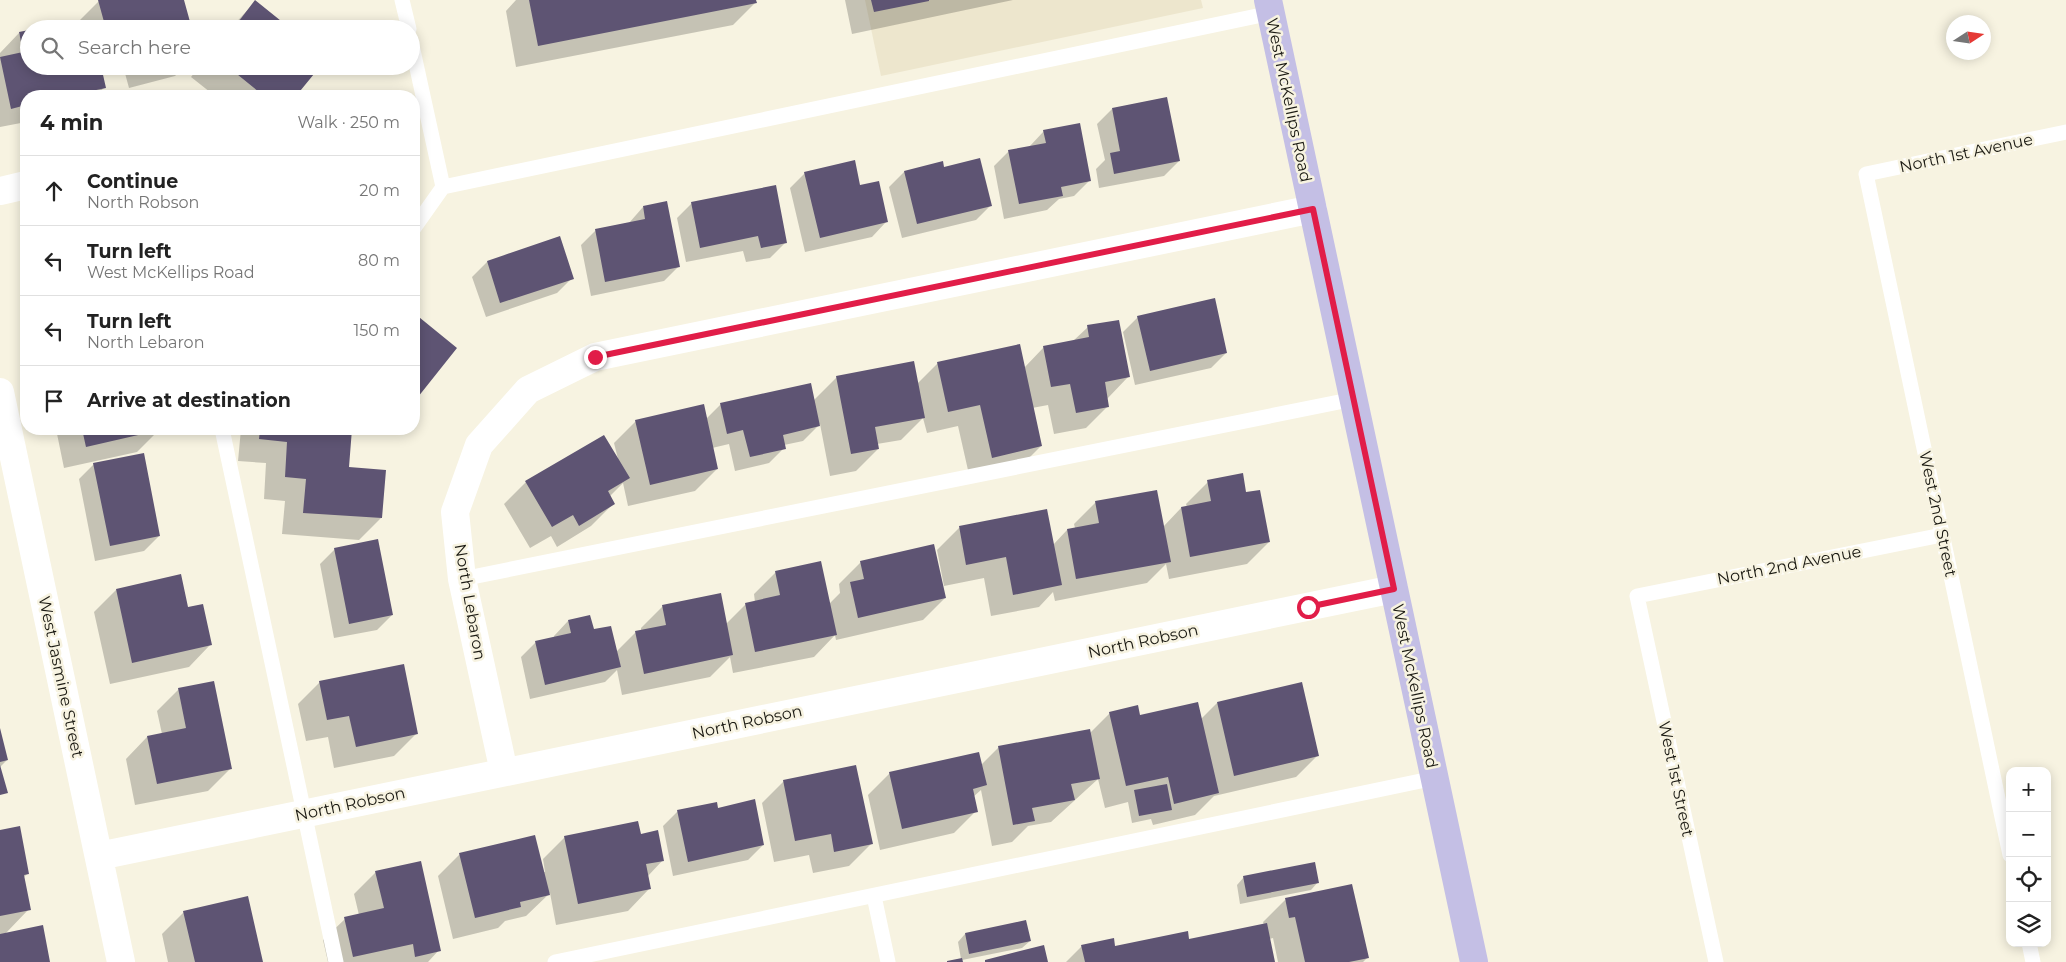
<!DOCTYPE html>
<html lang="en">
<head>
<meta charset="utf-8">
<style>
  :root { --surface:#fff; --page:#f6f6f6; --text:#222; --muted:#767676; --line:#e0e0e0 }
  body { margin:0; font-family:Montserrat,sans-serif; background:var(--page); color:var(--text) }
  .controls { position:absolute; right:15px; bottom:15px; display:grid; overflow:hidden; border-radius:10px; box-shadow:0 2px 12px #0003 }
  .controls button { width:45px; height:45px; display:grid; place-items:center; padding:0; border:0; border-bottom:1px solid var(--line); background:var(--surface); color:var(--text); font:25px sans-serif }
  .compass { position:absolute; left:1946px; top:15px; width:45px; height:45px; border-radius:50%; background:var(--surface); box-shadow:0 2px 12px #0003; rotate:78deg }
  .stop { position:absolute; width:15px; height:15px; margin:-11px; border:4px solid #e11d48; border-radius:50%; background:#fff }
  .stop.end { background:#e11d48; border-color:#fff; box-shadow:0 1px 5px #0008 }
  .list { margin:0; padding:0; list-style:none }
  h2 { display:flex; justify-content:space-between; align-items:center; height:65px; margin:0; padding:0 20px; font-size:21px }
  h2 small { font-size:16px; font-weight:400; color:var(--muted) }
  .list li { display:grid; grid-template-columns:32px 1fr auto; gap:15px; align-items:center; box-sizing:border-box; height:70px; padding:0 20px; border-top:1px solid var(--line) }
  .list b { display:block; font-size:19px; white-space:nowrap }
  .list p { margin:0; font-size:16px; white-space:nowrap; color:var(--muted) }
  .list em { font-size:16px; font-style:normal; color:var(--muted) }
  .icon { flex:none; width:28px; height:28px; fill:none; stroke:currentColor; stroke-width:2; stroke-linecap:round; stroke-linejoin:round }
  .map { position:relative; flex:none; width:2066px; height:962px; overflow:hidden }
  .search { position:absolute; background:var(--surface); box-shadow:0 2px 12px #0003; left:20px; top:20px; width:400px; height:55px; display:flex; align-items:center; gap:12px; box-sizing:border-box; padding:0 18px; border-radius:28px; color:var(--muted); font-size:19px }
  .panel { position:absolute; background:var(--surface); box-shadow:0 2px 12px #0003; left:20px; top:90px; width:400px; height:345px; border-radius:20px }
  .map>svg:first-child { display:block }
</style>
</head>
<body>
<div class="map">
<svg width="2066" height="962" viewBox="0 0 2066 962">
  <rect width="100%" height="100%" fill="#f7f3e1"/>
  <path fill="#ede6cd" d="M865,0H1201L1203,8L881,76Z"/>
  <path fill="#0003" d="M104,0H183L191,29H78L77,23L99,1Z
    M516,0H755V3L733,25L516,67L506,11Z
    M845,0H1013L852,34Z
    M255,2L289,29H230Z
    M19,33L29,66L105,87L95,96H26V122L0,127V53Z
    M123,66H185L175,76L129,88Z
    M200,66H302L312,74L294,96H215L191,77Z
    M1112,109L1179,161L1164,176L1099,188L1096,169L1105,160L1097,124Z
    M1044,131L1089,181L1074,196L1059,199L1047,210L1004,219L994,166L1009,151L1029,147Z
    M943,168L991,205L976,220L902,238L889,187L904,172Z
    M805,173L886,222L872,237L805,252L790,188Z
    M692,203L785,243L770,258L746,262L743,251L686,262L677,218Z
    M643,207L679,266L664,281L591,296L581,245L596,230L629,223Z
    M26,251V287L20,257Z
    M487,262L572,278L557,293L486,317L472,277Z
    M414,314L455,348L414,400Z
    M1138,317L1226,353L1211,368L1135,385L1123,332Z
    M1088,327L1128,377L1107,399L1108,406L1086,428L1054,434L1048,405L1032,408L1041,446L1019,468L970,479L958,426L927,433L923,418L901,440L877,444L878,449L856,471L830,476L820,424L803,441L784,445V448L769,463L735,471L729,444L712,448L717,469L695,491L628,506L623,483L609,497L613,504L591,526L557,547L551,536L530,548L504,504L526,482L618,459L614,443L636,421L706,419L721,404L813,401L837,377L917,384L938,363L1024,368L1044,347L1072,342Z
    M56,429H159V430L137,452L64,468Z
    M241,429H350L348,468L381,518L359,540L282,534L285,501L264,499L266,463L238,461Z
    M94,464L159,536L144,551L95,561L79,479Z
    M1208,482L1269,542L1247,564L1169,579L1166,564L1147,583L1055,601L1053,592L1039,607L991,616L984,578L944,586L937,550L959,528L1046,511L1053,545L1067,530L1075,528L1074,524L1096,502L1163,527L1181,508L1187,507L1186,504Z
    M335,549L392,615L377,630L334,638L320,564Z
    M861,562L945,598L923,620L836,640L835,635L814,657L733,673L730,657L710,677L622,695L617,670L605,682L530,699L521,657L536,642L554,638V636L568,621L593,631L616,652L636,632L641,631V628L663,606L726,624L746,604L755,602L754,594L776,572L829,604L840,593L839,584Z
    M116,590L188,609L210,645L189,667L110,684L94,612Z
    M320,682L416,734L394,756L334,768L328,737L306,741L298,704Z
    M179,689L230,769L208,791L135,805L126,759L147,737L162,734L157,711Z
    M1217,703L1318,755L1296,777L1214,796L1195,815L1153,825L1151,819L1132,823L1128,802L1105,808L1098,779L1051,822L1028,826L1012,842L992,846L981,790L973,797L976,811L954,833L880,850L868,795L890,773L981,765L999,747L1090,733L1110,713L1200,720Z
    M0,730L7,760L0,767Z
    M784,781L871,844L849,866L813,873L809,855L774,862L762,803Z
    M678,811L763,845L748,860L673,876L663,826Z
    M0,831L27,874L23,878L29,909L5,934L49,962H0Z
    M640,835L663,860L647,877L649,889L628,911L556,925L550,893L526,916L505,921L498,928L453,939L438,876L460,854L543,872H545L543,859L565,837Z
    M376,872L439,950L428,962H328L323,940L345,919L359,915L354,894Z
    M1244,877L1318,882L1311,890L1240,904L1237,885Z
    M1285,900L1368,957L1363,962H1278L1273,938L1269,939L1274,962H1066L1082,946L1114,947L1188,940L1264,925L1263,922Z
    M184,912L262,962H168L162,934Z
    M965,934L1030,941L1022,948L962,960V962H949L961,959L958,942Z"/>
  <path fill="#5e5473" d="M98,0H184L192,29H106Z
    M255,0L291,29H233Z
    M529,0H756L757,3L538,46Z
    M871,0H929V1L874,12Z
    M69,21L71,29H39V28Z
    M29,30V66H101L106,88L67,96H26V105L11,109L0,57L23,52L19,32Z
    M227,66H304L314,74L296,96H264Z
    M1167,97L1180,161L1114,174L1110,153L1120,151L1112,108Z
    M1080,123L1091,181L1061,187L1063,196L1019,204L1008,150L1046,143L1043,130Z
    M980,158L992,206L917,224L904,171L943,161L944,167Z
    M855,160L860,185L879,181L888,222L820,238L804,172Z
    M776,185L787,243L761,248L758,236L700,248L691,202Z
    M667,201L680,267L605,282L595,229L645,219L643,206Z
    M560,236L574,279L500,303L487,261Z
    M1215,298L1227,353L1150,371L1137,316Z
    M414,313L457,348L414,402Z
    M1119,320L1130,377L1105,382L1109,407L1076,413L1070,384L1051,387L1043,346L1089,337L1087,325Z
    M1020,344L1042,446L992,458L980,405L948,412L937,362Z
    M914,361L925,418L875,427L879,449L851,454L836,376Z
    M811,383L820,426L783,435L786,449L750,457L743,430L727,434L720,403Z
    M704,404L718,469L650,485L635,420Z
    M82,429H160V430L86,447Z
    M260,429H352L349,467L386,470L382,518L303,513L306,479L285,477L287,442L259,439Z
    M604,435L630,478L608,491L615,504L579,526L573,515L552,527L525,481Z
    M144,453L160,536L110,546L93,463Z
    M1243,473L1246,492L1260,490L1270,542L1190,557L1181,507L1211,501L1207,480Z
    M1157,490L1171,562L1076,579L1067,529L1099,523L1095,501Z
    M1047,509L1062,585L1013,595L1006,557L966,565L959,526Z
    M378,539L393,615L349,624L334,548Z
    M934,544L946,598L858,618L850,582L864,579L860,561Z
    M821,561L837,635L755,652L745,603L780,595L775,571Z
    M181,574L188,607L203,604L212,645L132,663L116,589Z
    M721,593L733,655L644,674L635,631L666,625L662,605Z
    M590,615L594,629L611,626L621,667L545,685L535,641L571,633L568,620Z
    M404,664L418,734L356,747L349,716L327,720L319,681Z
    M214,681L232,769L157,784L147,736L186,728L178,688Z
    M1302,682L1319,756L1234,776L1217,702Z
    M1198,702L1219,793L1174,804L1168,777L1126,786L1109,712L1138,705L1140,715Z
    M0,728L8,760L0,762Z
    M1090,729L1100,779L1071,784L1075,800L1032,808L1035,821L1013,825L998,746Z
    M979,752L987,785L973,789L978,812L902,829L889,772Z
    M0,765L8,793L0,795Z
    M856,765L873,844L834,852L831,834L795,841L783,780Z
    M1167,784L1172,810L1139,816L1134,790Z
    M755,799L764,845L688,862L677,810L717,802L718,808Z
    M638,821L641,834L658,830L664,861L646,864L651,889L578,904L564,836Z
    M20,826L29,874L24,875L31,910L0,916V830Z
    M535,835L550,895L520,902L521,907L475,918L459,853Z
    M421,861L441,951L415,957L413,944L353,957L344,917L384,908L375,871Z
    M1315,862L1319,883L1247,897L1243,876Z
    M1352,884L1369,958L1349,962H1305L1295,917L1289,918L1285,898Z
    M248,896L263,962H195L183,911Z
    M1026,920L1031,941L969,954L965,933Z
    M1267,923L1275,962H1085L1081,945L1114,938L1115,946L1188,931L1189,939Z
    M43,925L50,962H0V934Z
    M1044,945L1048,962H985V960Z
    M962,958L963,962H947V961Z"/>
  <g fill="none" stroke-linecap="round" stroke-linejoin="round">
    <path stroke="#fff" stroke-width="15" d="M402,0L409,29
      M411,41L443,187L414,228
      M443,187L1271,13
      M222,429L336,962
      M462,579L1354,399
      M2010,855L1866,174L2066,132
      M874,896L888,962
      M2029,943L2033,962
      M555,962L1435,778
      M1716,962L1637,596L1942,535"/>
    <path stroke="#fff" stroke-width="28" d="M0,191L26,185
      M0,392L121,962
      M504,772L462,579L455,512L479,445L528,390L595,357L1313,209
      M99,856L1394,589"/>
    <path stroke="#c4bfe5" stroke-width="28" d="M1268,0L1474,962"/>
  </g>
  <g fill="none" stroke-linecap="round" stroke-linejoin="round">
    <path stroke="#e11d48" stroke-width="6" d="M595,357L1313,209L1394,589L1308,607"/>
  </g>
  <g text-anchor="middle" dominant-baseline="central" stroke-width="5" stroke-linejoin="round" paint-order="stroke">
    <g font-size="16" fill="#1a1912" stroke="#f7f3e1">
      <text transform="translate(1289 100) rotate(78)">West McKellips Road</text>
      <text transform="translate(1966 153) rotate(-12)">North 1st Avenue</text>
      <text transform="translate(1938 514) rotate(78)">West 2nd Street</text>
      <text transform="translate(1789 565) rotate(-11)">North 2nd Avenue</text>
      <text transform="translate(470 602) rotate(80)">North Lebaron</text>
      <text transform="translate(1143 641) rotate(-12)">North Robson</text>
      <text transform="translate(61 677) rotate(78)">West Jasmine Street</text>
      <text transform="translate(1415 686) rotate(78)">West McKellips Road</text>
      <text transform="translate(747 722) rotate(-12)">North Robson</text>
      <text transform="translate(1676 779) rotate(78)">West 1st Street</text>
      <text transform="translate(350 804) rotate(-12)">North Robson</text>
    </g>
  </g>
</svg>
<div class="controls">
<button>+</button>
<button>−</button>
<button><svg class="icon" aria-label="locate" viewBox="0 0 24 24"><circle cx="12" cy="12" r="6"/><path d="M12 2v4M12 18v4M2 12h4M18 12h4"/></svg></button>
<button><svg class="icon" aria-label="layers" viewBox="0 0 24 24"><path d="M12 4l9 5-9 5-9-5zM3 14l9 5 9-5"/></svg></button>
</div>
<svg class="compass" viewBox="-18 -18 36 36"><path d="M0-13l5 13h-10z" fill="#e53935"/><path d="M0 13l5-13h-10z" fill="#767676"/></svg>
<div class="stop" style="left:1308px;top:607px"></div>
<div class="stop end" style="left:595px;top:357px"></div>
<div class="search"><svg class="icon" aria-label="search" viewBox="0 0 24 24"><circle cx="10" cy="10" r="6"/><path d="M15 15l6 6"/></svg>Search here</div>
<section class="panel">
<h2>4 min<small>Walk · 250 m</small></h2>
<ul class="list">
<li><svg class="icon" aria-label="ahead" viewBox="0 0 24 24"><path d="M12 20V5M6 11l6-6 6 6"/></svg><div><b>Continue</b><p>North Robson</p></div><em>20 m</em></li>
<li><svg class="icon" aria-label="left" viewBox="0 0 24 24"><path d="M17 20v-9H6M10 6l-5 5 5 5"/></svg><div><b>Turn left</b><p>West McKellips Road</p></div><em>80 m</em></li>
<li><svg class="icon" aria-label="left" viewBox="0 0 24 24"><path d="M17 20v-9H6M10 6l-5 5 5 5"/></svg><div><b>Turn left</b><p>North Lebaron</p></div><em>150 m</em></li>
<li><svg class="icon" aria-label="arrive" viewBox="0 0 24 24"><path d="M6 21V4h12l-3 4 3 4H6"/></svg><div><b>Arrive at destination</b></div></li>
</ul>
</section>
</div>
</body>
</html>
